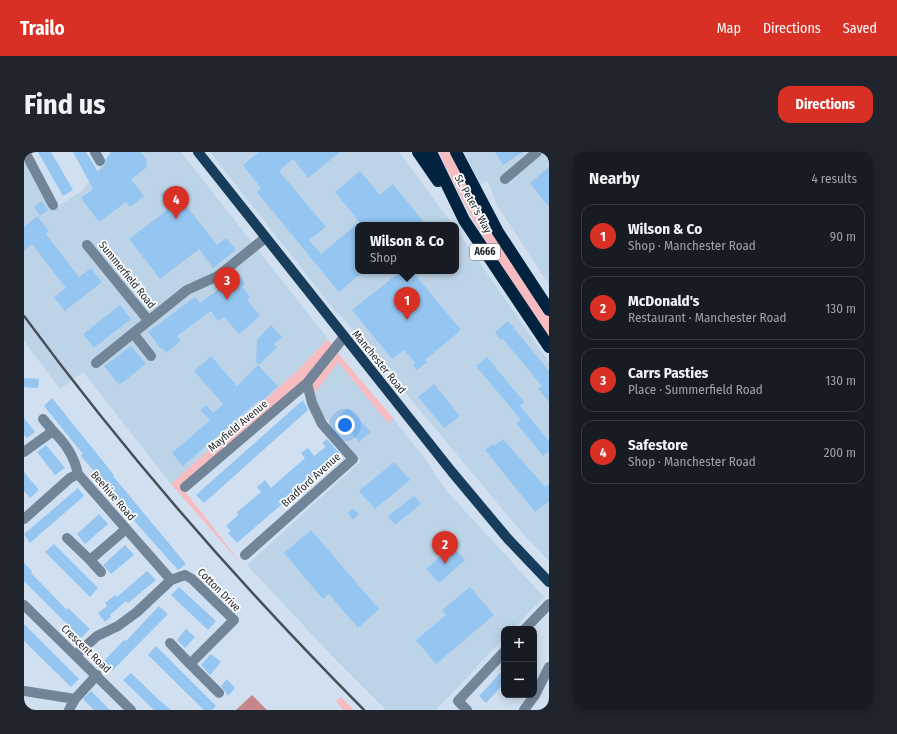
<!DOCTYPE html>
<html lang="en">
<head>
<meta charset="utf-8">
<style>
  :root { --surface:#171b24; --page:#20242c; --text:#f1f3f6; --muted:#9ea1a6; --line:#363941; --accent:#d93025 }
  body { margin:0; font-family:"Fira Sans Condensed",sans-serif; background:var(--page); color:var(--text) }
  .controls { position:absolute; right:12px; bottom:12px; display:grid; overflow:hidden; border-radius:8px; box-shadow:0 2px 10px #0003 }
  .controls button { width:36px; height:36px; display:grid; place-items:center; padding:0; border:0; border-bottom:1px solid var(--line); background:var(--surface); color:var(--text); font:20px sans-serif }
  .you { position:absolute; left:321px; top:273px; width:14px; height:14px; margin:-10px; border:3px solid #fff; border-radius:50%; background:#1a73e8; box-shadow:0 0 0 6px #1a73e833 }
  .badge { display:grid; place-items:center; width:26px; height:26px; border-radius:50%; background:var(--accent); color:#fff; font-size:13px; font-weight:700 }
  .pin { position:absolute; translate:-50% -33px; filter:drop-shadow(0 1px 2px #0008) }
  .pin::after { content:''; position:absolute; top:21px; width:14px; height:12px; background:inherit; clip-path:polygon(0 0,100% 0,50% 100%) }
  .popup { position:absolute; left:331px; top:70px; width:104px; height:52px; box-sizing:border-box; display:grid; place-content:center; border-radius:8px; background:var(--surface); filter:drop-shadow(0 1px 3px #0005); font-size:13px; white-space:nowrap; color:var(--muted) }
  .popup b { font-size:15px; color:var(--text) }
  .popup::after { content:''; position:absolute; left:50%; top:100%; margin-left:-8px; border:8px solid transparent; border-top-color:var(--surface) }
  .list { margin:0; padding:0; list-style:none }
  h2 { display:flex; justify-content:space-between; align-items:center; height:52px; margin:0; padding:0 16px; font-size:17px }
  h2 small { font-size:13px; font-weight:400; color:var(--muted) }
  .list li { display:grid; grid-template-columns:26px 1fr auto; gap:12px; align-items:center; box-sizing:border-box; height:64px; margin:0 8px 8px; padding:0 8px; border:1px solid var(--line); border-radius:12px }
  .list b { display:block; font-size:15px; white-space:nowrap }
  .list p { margin:0; font-size:13px; white-space:nowrap; color:var(--muted) }
  .list em { font-size:13px; font-style:normal; color:var(--muted) }
  .map { position:relative; flex:none; width:525px; height:558px; overflow:hidden; border-radius:12px }
  header { display:flex; align-items:center; gap:24px; box-sizing:border-box; height:56px; padding:0 20px; background:var(--accent); color:#fff }
  header strong { font-size:19px }
  nav { display:flex; gap:22px; margin-inline-start:auto; font-size:14px }
  .intro { display:flex; align-items:center; justify-content:space-between; box-sizing:border-box; height:96px; padding:0 24px }
  h1 { margin:0; font-size:28px }
  .button { padding:10px 18px; border-radius:12px; background:var(--accent); color:#fff; font-size:14px; font-weight:700 }
  main { display:flex; gap:24px; padding:0 24px }
  aside { flex:1; background:var(--surface); border-radius:12px; box-shadow:0 2px 10px #0003 }
  .map>svg:first-child { display:block }
</style>
</head>
<body>
<header>
<strong>Trailo</strong>
<nav><a>Map</a><a>Directions</a><a>Saved</a></nav>
</header>
<div class="intro"><h1>Find us</h1><a class="button">Directions</a></div>
<main>
<div class="map">
<svg width="525" height="558" viewBox="0 0 525 558">
  <rect width="100%" height="100%" fill="#d0e0f1"/>
  <path fill="#bdd4e8" d="M87,0H157L304,187L271,221L147,332L59,220L36,237L0,189V7L29,57L58,39Z
    M186,0H375L429,73H334V119H432V77L525,210V409L500,383L320,167L312,160Z
    M440,0H525V133L473,53L464,29L456,33Z
    M314,210L364,270L369,266L402,308L421,337L520,445L489,477H480V486L412,558H362L308,504L223,413L337,309L299,263L292,251L290,242Z"/>
  <path fill="#f6bcc0" d="M415,0H426L465,76L525,166V184C484,125 444,66 415,0Z
    M304,187L309,195L281,227L157,334L218,413L147,332L271,221Z
    M314,201L369,266L364,271L314,210L290,242L287,232Z
    M317,545L330,558H319L312,549Z"/>
  <path fill="#c7868b" d="M228,543L243,558H212Z"/>
  <path fill="#95c5f1" d="M14,0H27L49,38L39,44Z
    M49,0H62L74,20L81,13L82,7L87,0H116L123,8L122,16L107,27L120,44L106,55L102,50L75,70L57,46L69,37Z
    M235,0H316L284,26L269,7L255,19L302,75L285,88L297,102L334,71V119H340L315,140L233,40L237,36L219,13Z
    M471,0H499L479,13Z
    M525,15V55L506,31Z
    M336,19L356,43L369,32L402,73H338L311,40Z
    M147,34L193,93L202,86L212,98L189,116L175,97L136,127L105,87L146,56L136,42Z
    M18,49L24,58L16,64L10,55Z
    M13,64L25,79L22,82L55,125L67,116L78,130L41,159L30,145L42,136L8,92L0,98V75Z
    M377,119H388L437,178L401,208L403,210L393,218L389,213L391,211L380,198L368,207L328,158Z
    M210,126L213,129L217,126L221,132L218,134L226,145L223,148L236,164L215,182L200,165L194,169L187,159L153,184L157,189L142,201L139,196L137,197L124,180L171,145L176,151Z
    M96,153L107,167L70,196L59,182Z
    M484,169L525,219V250L514,237L518,234L479,187L477,188L471,180Z
    M247,173L258,185L250,192L253,195L235,213L232,209L233,188Z
    M107,194L122,212L95,233L80,214Z
    M187,204L213,234L234,213L254,234L237,250L235,248L159,314L148,301L186,268L176,258L182,253L189,261L199,252L170,219Z
    M463,205L500,250L496,254L525,289V299L519,304L492,271L497,268L452,214Z
    M0,226L15,227L14,236L0,235Z
    M410,232L436,264L420,276L394,245Z
    M28,246L90,323L89,324L162,412L154,418L114,373L109,367L110,366L57,304L59,302L20,254Z
    M279,248L284,258L180,351L172,343Z
    M324,256L347,280L335,290L325,278L321,281L317,276L321,272L315,264Z
    M0,266L11,280L3,286L0,283Z
    M303,287L316,302L213,391L204,381L207,379L202,374L214,363L213,360L237,340L233,335L241,328L247,336L281,306L277,301L284,296L290,304L302,295L298,291Z
    M479,287L521,335L525,332V349L511,360L461,298L468,292L470,294Z
    M22,293L41,316L31,323L13,300Z
    M370,310L386,328L351,357L335,339Z
    M0,320L15,338L6,346L0,339Z
    M54,336L60,344L6,391L0,382Z
    M390,344L397,352L371,373L364,364Z
    M329,356L335,362L329,368L324,361Z
    M75,362L84,372L61,392L53,382Z
    M287,378L355,457L334,476L305,442L299,447L260,401Z
    M30,392L74,436L66,445L21,400Z
    M101,393L110,403L87,422L79,413Z
    M428,393L441,408L415,431L402,417Z
    M0,411L8,419L7,421L43,458L44,456L66,477L57,486L0,429Z
    M123,419L132,428L104,451L102,449L86,463L87,465L81,470L74,461L83,454L81,451L91,443L93,445Z
    M155,435L192,469L184,478L147,443Z
    M446,435L470,463L412,512L392,488L422,463L418,458Z
    M135,454L144,462L88,519L79,510L100,488L102,489Z
    M0,472L55,527L47,535L0,489Z
    M162,477L171,485L161,496L153,488Z
    M132,494L192,554L188,558H180L124,503Z
    M187,502L197,510L186,523L177,513Z
    M480,517V531L462,551L455,544Z
    M107,521L135,548L147,558H130L99,528Z
    M203,527L211,536L204,544L197,534Z
    M67,539L86,558H70L59,547Z"/>
  <g fill="none" stroke-linecap="round" stroke-linejoin="round">
    <path stroke="#728598" stroke-width="10" d="M1,0L29,53
      M71,0L76,9
      M481,27L513,0
      M63,93L124,168
      M109,181L127,204
      M72,211L163,138L194,124L241,86
      M19,267L29,279
      M0,300L29,279C42,292 50,304 54,322L147,428
      M161,335L283,231L320,185
      M0,367L46,326L54,322
      M43,386L66,408L102,377
      M221,403L329,307L298,272L288,251L283,231
      M66,408L77,420
      M0,453L107,558
      M501,477L525,452
      M52,503L73,484L94,474L113,460L147,428L161,423L168,427L210,468L166,512L146,491
      M166,512L195,541
      M0,539L51,547
      M45,558L51,547L73,523
      M443,558L434,549L480,500
      M500,558L511,543L525,515"/>
    <path stroke="#183d5c" stroke-width="10" d="M174,0L428,320L484,387L525,430"/>
    <path stroke="#01233f" stroke-width="12" d="M394,0L414,29
      M407,0L440,68L525,195
      M432,0L474,80L525,158"/>
    <path stroke="#474f57" stroke-width="2.5" d="M0,164C103,304 218,435 340,558"/>
  </g>
  <g text-anchor="middle" dominant-baseline="central" stroke-width="3.5" stroke-linejoin="round" paint-order="stroke">
    <rect fill="#fff" stroke="#666a6e" stroke-width="1" x="446" y="92" width="30" height="16" rx="3"/>
    <g font-size="10" font-weight="bold" fill="#242a30">
      <text x="461" y="100">A666</text>
    </g>
    <g font-size="11" fill="#242a30" stroke="#fff">
      <text transform="translate(449 52) rotate(61)">St. Peter's Way</text>
      <text transform="translate(103 123) rotate(51)">Summerfield Road</text>
      <text transform="translate(355 210) rotate(51)">Manchester Road</text>
      <text transform="translate(214 274) rotate(-40)">Mayfield Avenue</text>
      <text transform="translate(287 328) rotate(-42)">Bradford Avenue</text>
      <text transform="translate(89 344) rotate(49)">Beehive Road</text>
      <text transform="translate(195 438) rotate(45)">Cotton Drive</text>
      <text transform="translate(62 497) rotate(44)">Crescent Road</text>
    </g>
  </g>
</svg>
<div class="controls">
<button>+</button>
<button>−</button>
</div>
<div class="you"></div>
<div class="pin badge" style="left:383px;top:168px">1</div>
<div class="popup"><b>Wilson &amp; Co</b>Shop</div>
<div class="pin badge" style="left:421px;top:412px">2</div>
<div class="pin badge" style="left:203px;top:148px">3</div>
<div class="pin badge" style="left:152px;top:67px">4</div>
</div>
<aside>
<h2>Nearby<small>4 results</small></h2>
<ul class="list">
<li><span class="badge">1</span><div><b>Wilson &amp; Co</b><p>Shop · Manchester Road</p></div><em>90 m</em></li>
<li><span class="badge">2</span><div><b>McDonald's</b><p>Restaurant · Manchester Road</p></div><em>130 m</em></li>
<li><span class="badge">3</span><div><b>Carrs Pasties</b><p>Place · Summerfield Road</p></div><em>130 m</em></li>
<li><span class="badge">4</span><div><b>Safestore</b><p>Shop · Manchester Road</p></div><em>200 m</em></li>
</ul>
</aside>
</main>
</body>
</html>
